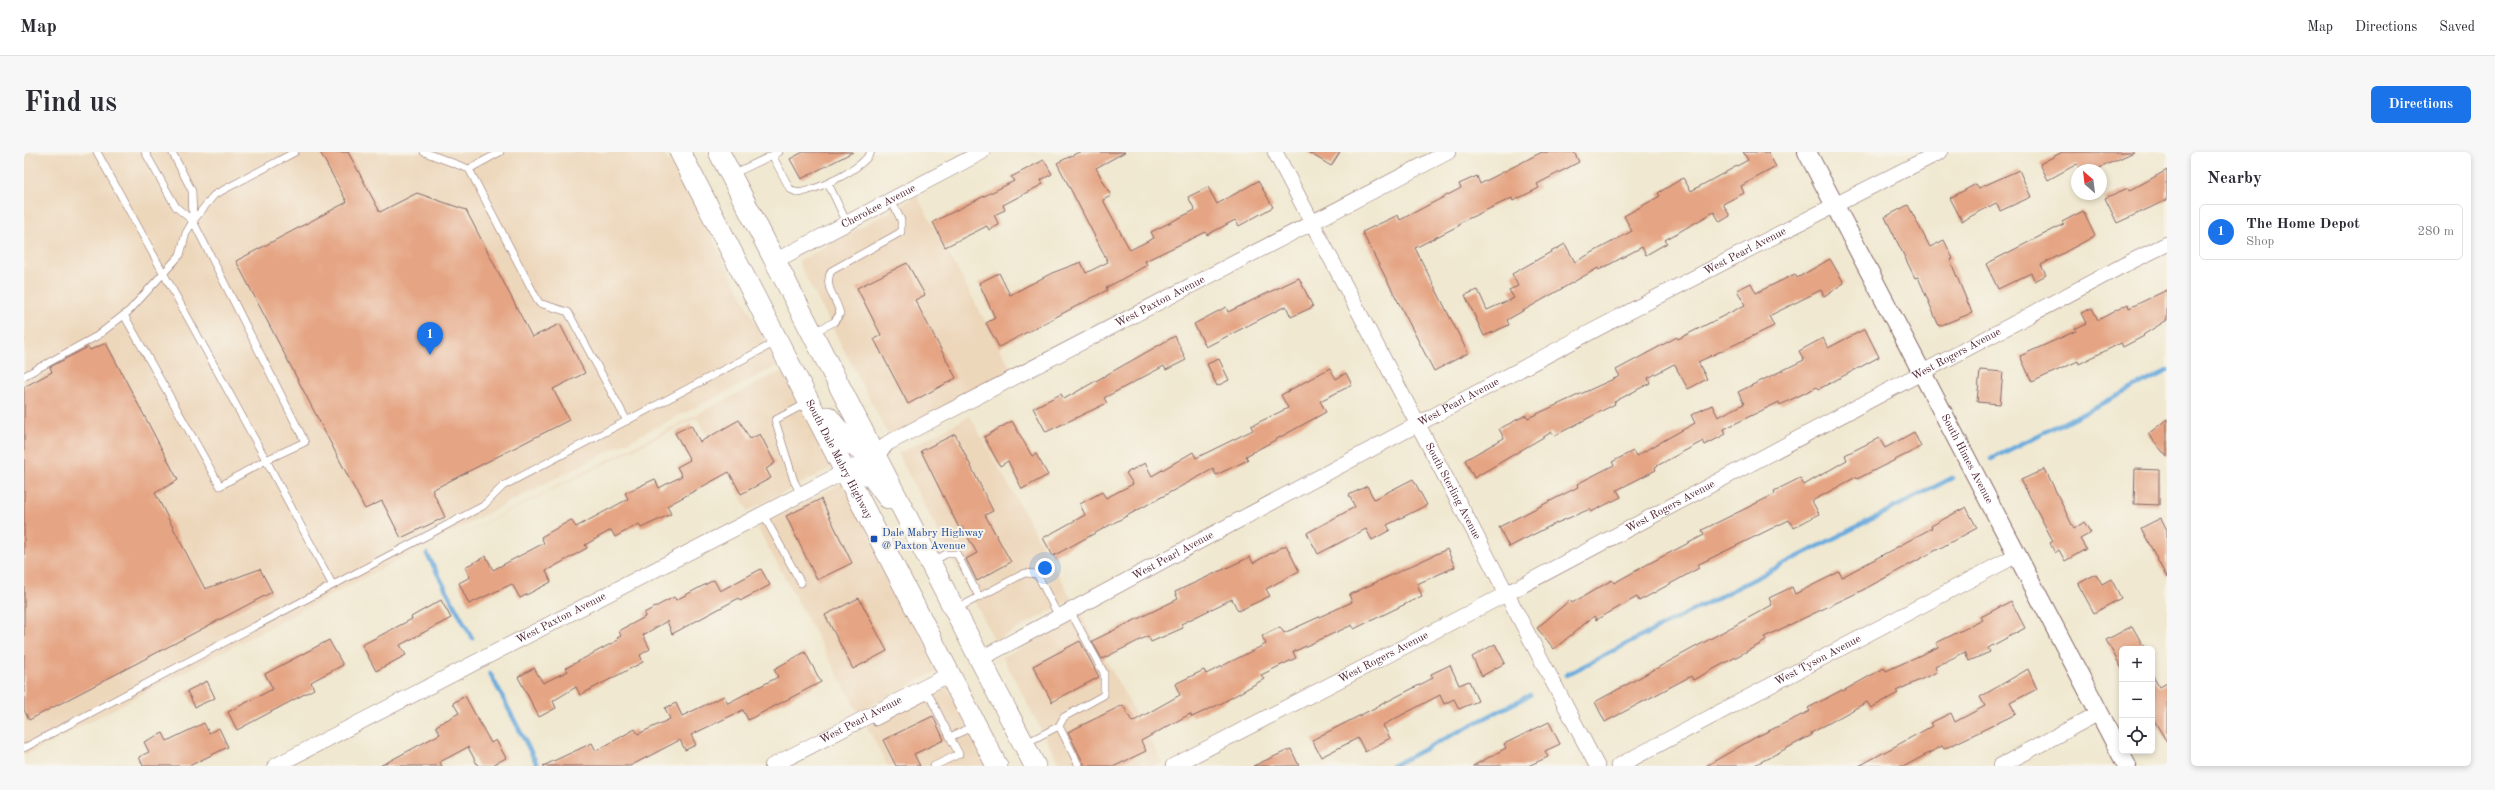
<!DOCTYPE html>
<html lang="en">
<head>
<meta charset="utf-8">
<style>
  :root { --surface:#fff; --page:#f7f7f7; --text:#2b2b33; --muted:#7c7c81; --line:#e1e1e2; --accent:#1a73e8 }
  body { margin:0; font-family:"Old Standard TT",serif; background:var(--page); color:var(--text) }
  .controls { position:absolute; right:12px; bottom:12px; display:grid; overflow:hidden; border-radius:6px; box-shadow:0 2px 6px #0003 }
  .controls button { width:36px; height:36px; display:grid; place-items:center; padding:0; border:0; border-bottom:1px solid var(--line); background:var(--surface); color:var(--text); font:20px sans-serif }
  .compass { position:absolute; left:2047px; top:12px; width:36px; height:36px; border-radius:50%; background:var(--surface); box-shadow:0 2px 6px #0003; rotate:332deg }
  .you { position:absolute; left:1021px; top:416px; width:14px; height:14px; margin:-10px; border:3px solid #fff; border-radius:50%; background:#1a73e8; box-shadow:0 0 0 6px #1a73e833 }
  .badge { display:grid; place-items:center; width:26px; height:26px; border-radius:50%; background:var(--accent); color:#fff; font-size:13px; font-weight:700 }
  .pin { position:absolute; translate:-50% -33px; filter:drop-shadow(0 1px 2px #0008) }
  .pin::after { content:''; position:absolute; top:21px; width:14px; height:12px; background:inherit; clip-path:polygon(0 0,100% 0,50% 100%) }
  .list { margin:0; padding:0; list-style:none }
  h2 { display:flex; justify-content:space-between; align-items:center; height:52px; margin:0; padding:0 16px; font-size:17px }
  h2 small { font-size:13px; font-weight:400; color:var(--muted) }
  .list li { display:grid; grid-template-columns:26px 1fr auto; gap:12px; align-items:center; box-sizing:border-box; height:56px; margin:0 8px 8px; padding:0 8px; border:1px solid var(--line); border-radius:6px }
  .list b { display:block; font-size:15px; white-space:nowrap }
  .list p { margin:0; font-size:13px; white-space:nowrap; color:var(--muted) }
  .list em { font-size:13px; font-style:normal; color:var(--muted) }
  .icon { flex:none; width:22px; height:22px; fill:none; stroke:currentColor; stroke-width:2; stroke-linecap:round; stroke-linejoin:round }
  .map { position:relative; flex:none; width:2143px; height:614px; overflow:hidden; border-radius:6px }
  header { display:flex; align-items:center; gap:24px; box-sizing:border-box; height:56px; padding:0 20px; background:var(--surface); border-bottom:1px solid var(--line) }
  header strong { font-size:19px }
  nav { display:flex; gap:22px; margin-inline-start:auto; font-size:14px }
  .intro { display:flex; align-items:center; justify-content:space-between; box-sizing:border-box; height:96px; padding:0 24px }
  h1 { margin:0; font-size:28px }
  .button { padding:10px 18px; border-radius:6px; background:var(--accent); color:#fff; font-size:14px; font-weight:700 }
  main { display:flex; gap:24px; padding:0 24px }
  aside { flex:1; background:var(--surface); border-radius:6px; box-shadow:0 2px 6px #0003 }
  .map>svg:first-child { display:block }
</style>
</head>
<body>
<header>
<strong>Map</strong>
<nav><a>Map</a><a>Directions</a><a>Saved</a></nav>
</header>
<div class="intro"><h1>Find us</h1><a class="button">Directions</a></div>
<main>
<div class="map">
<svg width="2143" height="614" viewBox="0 0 2143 614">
  <rect width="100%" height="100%" fill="#f7f3e8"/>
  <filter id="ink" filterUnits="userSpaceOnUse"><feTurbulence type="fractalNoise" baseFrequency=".025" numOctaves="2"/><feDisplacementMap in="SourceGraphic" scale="8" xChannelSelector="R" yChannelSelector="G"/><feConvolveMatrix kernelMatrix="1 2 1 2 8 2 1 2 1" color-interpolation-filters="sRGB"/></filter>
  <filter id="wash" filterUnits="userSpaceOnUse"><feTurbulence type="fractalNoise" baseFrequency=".012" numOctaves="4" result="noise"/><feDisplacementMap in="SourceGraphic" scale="16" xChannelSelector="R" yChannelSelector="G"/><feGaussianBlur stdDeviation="0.9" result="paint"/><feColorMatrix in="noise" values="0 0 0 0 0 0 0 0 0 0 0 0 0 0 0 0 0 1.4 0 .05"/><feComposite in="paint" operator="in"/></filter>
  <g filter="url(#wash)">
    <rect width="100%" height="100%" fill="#f0e8d0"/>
    <path fill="#edd7bb" d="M0,0H637L657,23L753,214L494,345L0,604Z
      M893,44L989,220L866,286L774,110Z
      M758,219L811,314L724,359L673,266L418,393Z
      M946,264L1048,447L971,489L874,302Z
      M819,331L915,518L834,560L733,375Z
      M1057,463L1138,610L1129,614H1036L979,505Z
      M923,534L963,614H864L843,575Z"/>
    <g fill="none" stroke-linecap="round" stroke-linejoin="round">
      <path stroke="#6aabdd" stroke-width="4.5" d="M1967,307L2143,219
        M403,402L448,486
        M466,521L514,614
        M1542,523L1928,326
        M1368,614L1506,543"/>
    </g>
    <g id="blocks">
      <path fill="#e5a483" d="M296,0H324L356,60L393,41L442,58L508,185L536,172L561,221L529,237L545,268L408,338L421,365L377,386L358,349L341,357L212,109L323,50Z
        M779,0H829L777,27L766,7Z
        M1055,0H1101L1072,16L1087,44L1079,48L1106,98L1130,86L1127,80L1171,58L1164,45L1184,35L1193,52L1234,29L1249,55L1215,74L1211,68L1183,83L1182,80L1121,109L1123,113L1082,136L1083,138L975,195L962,171L971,166L955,131L975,121L986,143L1028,121L1057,110L1062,121L1084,110L1033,11Z
        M1284,0H1316L1307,14Z
        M1518,0H1550L1555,10L1513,32L1515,36L1489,49L1488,46L1435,71L1436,73L1391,96L1444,201L1410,219L1338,80L1374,63L1376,68L1437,36L1435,32L1453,24L1456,32Z
        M1719,0H1744L1752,15L1717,34L1720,41L1699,52L1706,64L1696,70L1690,60L1641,88L1643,91L1622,103L1618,95L1575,118L1574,116L1483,168L1485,173L1460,184L1441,143L1454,138L1463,158L1490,146L1485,138L1494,134L1488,122L1541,92L1551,110L1608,79L1600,64L1636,44L1634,41L1659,26L1667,39L1724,8Z
        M2038,0H2110L2071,18H2056L2053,12L2024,28L2016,12Z
        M1020,8L1028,22L1017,28L1019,32L979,53L981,58L970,63L975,73L965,78L963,74L921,95L909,70L990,29L987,25Z
        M1995,18L2007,45L1976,59L1972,51L1938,69L1926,46L1952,32L1955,36Z
        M2143,18V48L2093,71L2081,46L2104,36L2105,39Z
        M1884,53L1906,95L1920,88L1929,107L1926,108L1948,161L1915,174L1894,125L1891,126L1861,65Z
        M2059,59L2071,84L2017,113L2022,123L2011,129L2007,121L1974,137L1962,112L2040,72L2038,70Z
        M1806,107L1820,131L1800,144L1797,138L1745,164L1750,174L1674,210L1683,227L1664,237L1650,212L1624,226L1626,231L1590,250L1591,252L1530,284L1528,280L1450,326L1441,308L1480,286L1475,277L1502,263L1504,266L1596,224L1592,218L1653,185L1654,187L1721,153L1713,138L1727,131L1732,141L1771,122L1773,126Z
        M883,111L901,143L891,148L932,226L884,252L850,187L857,183L833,136Z
        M1275,126L1289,155L1267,165L1262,154L1182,195L1170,172L1202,155L1204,160Z
        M2143,138V168L2119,183L2120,184L2099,195L2097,191L2055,212L2054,209L2008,230L1996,204L2052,179L2051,177L2062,171L2057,161L2068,156L2074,168L2104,152L2105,156Z
        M1841,177L1855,205L1795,237L1793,235L1756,253L1755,250L1700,277L1702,282L1681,293L1679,289L1631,315L1632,318L1593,338L1597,345L1567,360L1566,357L1528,373L1485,395L1475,375L1554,335L1553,332L1590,313L1588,310L1609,299L1612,304L1671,271L1667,263L1688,253L1694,265L1720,252L1714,240L1780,208L1775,199L1799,186L1804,196Z
        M1151,184L1162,208L1142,218L1140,214L1080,246L1083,251L1022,280L1009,256L1037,242L1040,247Z
        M82,191L154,328L131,341L181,437L236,417L248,440L5,568L0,558V235L28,220L26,215L43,206L64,195L66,198Z
        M1195,207L1205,228L1193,234L1183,212Z
        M1306,216L1312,227L1322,221L1328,233L1296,249L1302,260L1222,304L1224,308L1192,323L1189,317L1029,404L1019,386L1061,363L1056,352L1078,340L1082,346L1109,332L1102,321L1121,311L1128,324L1169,300L1172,306L1229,278L1227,274L1264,256L1257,243Z
        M1956,218L1979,220L1976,252L1953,250Z
        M2143,267V305L2124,282Z
        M715,268L726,287L736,282L751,311L742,317L747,326L717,342L705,320L643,354L647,362L617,376L615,372L591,385L587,378L561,393L563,396L522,419L527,430L506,441L496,446L488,432L445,452L435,431L446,425L441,415L462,404L469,418L520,391L517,385L547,368L552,375L604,347L601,341L631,327L635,336L658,324L653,315L666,308L651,281L667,273L676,290Z
        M988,269L1008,304L1012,302L1024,323L998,337L984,309L976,314L960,285Z
        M1890,280L1897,295L1833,327L1832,325L1788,349L1795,362L1769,376L1765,368L1673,413L1675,416L1615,449L1613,445L1572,468L1570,464L1530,497L1513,476L1546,448L1548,451L1588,428L1590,431L1624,412L1680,383L1678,378L1751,342L1750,339L1776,326L1780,333L1823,308L1821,303L1855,286L1861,296Z
        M931,282L969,359L961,363L987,410L953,429L942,407L953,401L938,375L935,376L897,299Z
        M2021,317L2050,377L2060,370L2067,381L2056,387L2062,397L2041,409L2035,398L2031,401L2026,391L2029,389L1997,328Z
        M2111,317L2135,318V353L2110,352Z
        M1389,327L1403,353L1363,373L1366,378L1348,388L1342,377L1294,402L1283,381L1331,355L1325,343L1343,334L1350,347Z
        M797,347L828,411L793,428L762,364Z
        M1942,355L1953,376L1835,440L1740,485L1742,489L1669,528L1667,524L1581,570L1571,550L1748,453L1745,446L1768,435L1771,442L1815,420L1818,425L1908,376L1907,374Z
        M2137,366L2143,378V426L2117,376Z
        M1262,393L1275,419L1242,437L1246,444L1214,459L1208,447L1157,472L1159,476L1127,490L1124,484L1078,507L1068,489L1154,447L1151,440L1226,405L1229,411Z
        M1423,397L1431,415L1393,432L1398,444L1330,477L1328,473L1269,500L1272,506L1237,523L1240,527L1198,551L1168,565L1166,562L1117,589L1122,599L1091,614H1061L1044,580L1099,553L1108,570L1156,543L1151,532L1180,518L1182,522L1242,492L1238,484L1256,475L1260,481L1328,450L1325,443Z
        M737,417L746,433L716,449L715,446L648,482L643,469L619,483L626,497L616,503L619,510L556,543L552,535L529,549L532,556L515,565L494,525L510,516L519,531L544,519L542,516L594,488L593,486L597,484L595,479L621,465L620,461L650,445L652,448L690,428L696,439Z
        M2072,422L2078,432L2087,427L2097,446L2070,461L2054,432Z
        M835,446L863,499L829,517L801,463Z
        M417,448L427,466L376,493L382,503L352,519L338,493L388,467L387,465Z
        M1987,449L2001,476L1964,496L1966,500L1945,509L1941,500L1911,515L1913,520L1872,539L1874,541L1847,556L1843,550L1787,581L1788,583L1729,614H1682L1732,585L1786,559L1784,556L1818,538L1819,539L1860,516L1862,519L1914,495L1912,491L1959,468L1957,465Z
        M2108,474L2121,497H2098V517L2082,488Z
        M305,488L319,513L287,530L290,537L213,578L204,560L249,537L241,522Z
        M1056,489L1075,525L1028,550L1009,514Z
        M1471,492L1481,511L1458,524L1448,505Z
        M781,500L797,530L724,568L719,558L667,583L672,593L661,598L656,588L606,614H519L568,591L572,599L611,577L614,582L646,567L641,556L652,551L658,564L700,544L704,551L754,525L750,517Z
        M1426,513L1435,533L1445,529L1454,549L1435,557L1430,547L1420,552L1416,543L1359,573L1366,586L1341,600L1334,586L1297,605L1288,588L1409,526L1407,522Z
        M2004,517L2013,537L1986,551L1992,562L1920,597L1918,594L1881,614H1835L1908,574L1906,571L1927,561L1931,570L1961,554L1956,545Z
        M2128,522L2136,535L2143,531V590L2128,565Z
        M183,529L191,546L171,555L163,539Z
        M441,544L467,591L472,588L482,606L467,614H454L444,595L416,610L418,614H356L416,582L412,574L435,561L429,551Z
        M909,564L920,588L890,602L896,614H872L859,588Z
        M1525,570L1536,592L1521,599L1524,605L1504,614H1449L1482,596L1480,592Z
        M180,571L185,581L195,576L204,595L165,614H119L115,605L125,600L120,590L139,581L143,589Z
        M1267,597L1275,614H1229Z"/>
    </g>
  </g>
  <g filter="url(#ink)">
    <use href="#blocks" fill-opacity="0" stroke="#846565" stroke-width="1"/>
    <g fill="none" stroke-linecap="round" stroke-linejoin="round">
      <defs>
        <path id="service" d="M73,0L242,308L196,334L100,163
          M121,0L152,55L169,69L281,290L242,308L308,432
          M148,0L168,39L169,69
          M400,0L445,17L476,0
          M748,3L766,37L775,41C796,36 836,19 847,0
          M445,17L515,151L544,160L603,269
          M709,22L755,0
          M804,31L823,71
          M790,180L810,170L816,162C813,146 799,136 807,119L877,80V68L867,48
          M0,224L73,184L105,159L156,103L162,81L169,69L190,43L271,0
          M777,342L770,329L751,268L783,251
          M739,362L777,431
          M908,410L922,402H933L955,445
          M932,457L1001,421L1013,422L1035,465
          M1046,459L1080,521V543L1040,565L1035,574L1055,614
          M849,562L852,570L905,543L926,585
          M1002,591L1035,574
          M0,596L459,354L479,334L752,190
          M910,614L935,602L926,585L950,574"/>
        <g id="minor">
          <path id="s1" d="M1251,0L1573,614"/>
          <path id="s2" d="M751,109L958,0"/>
          <path id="s3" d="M851,304L864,291L1424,0"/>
          <path id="s4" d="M956,507C1275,337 1592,162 1916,0"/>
          <path id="s5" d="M251,614L822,319"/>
          <path id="s6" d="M748,614L926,522"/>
          <path id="s7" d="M1149,614L1482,442L2098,114L2143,92"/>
          <path id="s8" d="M1594,614L1993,403"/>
          <path d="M1976,614L2075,561"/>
        </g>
        <g id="tertiary">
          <path id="s9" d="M1783,0L2103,614"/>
        </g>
        <g id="secondary">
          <path id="s10" d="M656,0L973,614"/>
          <path d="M695,0L1011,614"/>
          <path d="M804,265C818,282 829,299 851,304"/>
          <path d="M822,319L835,317L849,326L864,346"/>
        </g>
      </defs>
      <use href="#service" stroke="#846565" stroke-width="8"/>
      <use href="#minor" stroke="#846565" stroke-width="16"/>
      <use href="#tertiary" stroke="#846565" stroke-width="20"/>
      <use href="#secondary" stroke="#846565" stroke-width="22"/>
      <use href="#service" stroke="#fff" stroke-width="7"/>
      <use href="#minor" stroke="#fff" stroke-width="15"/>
      <use href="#tertiary" stroke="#fff" stroke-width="18"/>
      <use href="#secondary" stroke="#fff" stroke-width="21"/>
    </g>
  </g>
  <rect fill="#1a4fb4" stroke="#f7f3e8" stroke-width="1.5" x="846" y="383" width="8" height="8" rx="2"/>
  <g text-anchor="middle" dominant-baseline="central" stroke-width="4" stroke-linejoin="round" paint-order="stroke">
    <g font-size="11" fill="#4a1f2b" stroke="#f7f3e8">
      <text stroke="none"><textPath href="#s2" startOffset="117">Cherokee Avenue</textPath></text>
      <text stroke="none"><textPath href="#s4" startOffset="867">West Pearl Avenue</textPath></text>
      <text stroke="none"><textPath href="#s3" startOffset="325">West Paxton Avenue</textPath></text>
      <text stroke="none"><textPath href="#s7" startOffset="885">West Rogers Avenue</textPath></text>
      <text stroke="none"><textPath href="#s4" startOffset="543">West Pearl Avenue</textPath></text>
      <text stroke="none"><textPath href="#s10" startOffset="346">South Dale Mabry Highway</textPath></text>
      <text stroke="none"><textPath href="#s9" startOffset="346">South Himes Avenue</textPath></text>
      <text stroke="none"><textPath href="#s1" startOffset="383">South Sterling Avenue</textPath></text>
      <text stroke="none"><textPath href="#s7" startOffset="561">West Rogers Avenue</textPath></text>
      <text stroke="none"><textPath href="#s4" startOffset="219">West Pearl Avenue</textPath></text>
      <text stroke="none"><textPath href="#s5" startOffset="322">West Paxton Avenue</textPath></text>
      <text stroke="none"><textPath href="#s7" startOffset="237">West Rogers Avenue</textPath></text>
      <text stroke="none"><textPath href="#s8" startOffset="226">West Tyson Avenue</textPath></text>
      <text stroke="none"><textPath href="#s6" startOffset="100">West Pearl Avenue</textPath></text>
    </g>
    <g font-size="11" fill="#164399" stroke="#f7f3e8" text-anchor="start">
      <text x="858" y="381">Dale Mabry Highway<tspan x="858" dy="13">@ Paxton Avenue</tspan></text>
    </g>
  </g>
</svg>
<div class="controls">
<button>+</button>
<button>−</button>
<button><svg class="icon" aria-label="locate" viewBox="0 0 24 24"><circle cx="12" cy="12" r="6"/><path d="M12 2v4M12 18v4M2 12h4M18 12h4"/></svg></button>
</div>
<svg class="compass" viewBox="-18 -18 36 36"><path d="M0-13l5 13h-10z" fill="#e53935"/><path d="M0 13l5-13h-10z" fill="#7c7c81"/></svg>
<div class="you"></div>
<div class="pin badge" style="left:406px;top:203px">1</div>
</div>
<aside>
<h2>Nearby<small></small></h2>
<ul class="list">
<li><span class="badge">1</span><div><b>The Home Depot</b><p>Shop</p></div><em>280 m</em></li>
</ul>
</aside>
</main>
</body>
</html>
